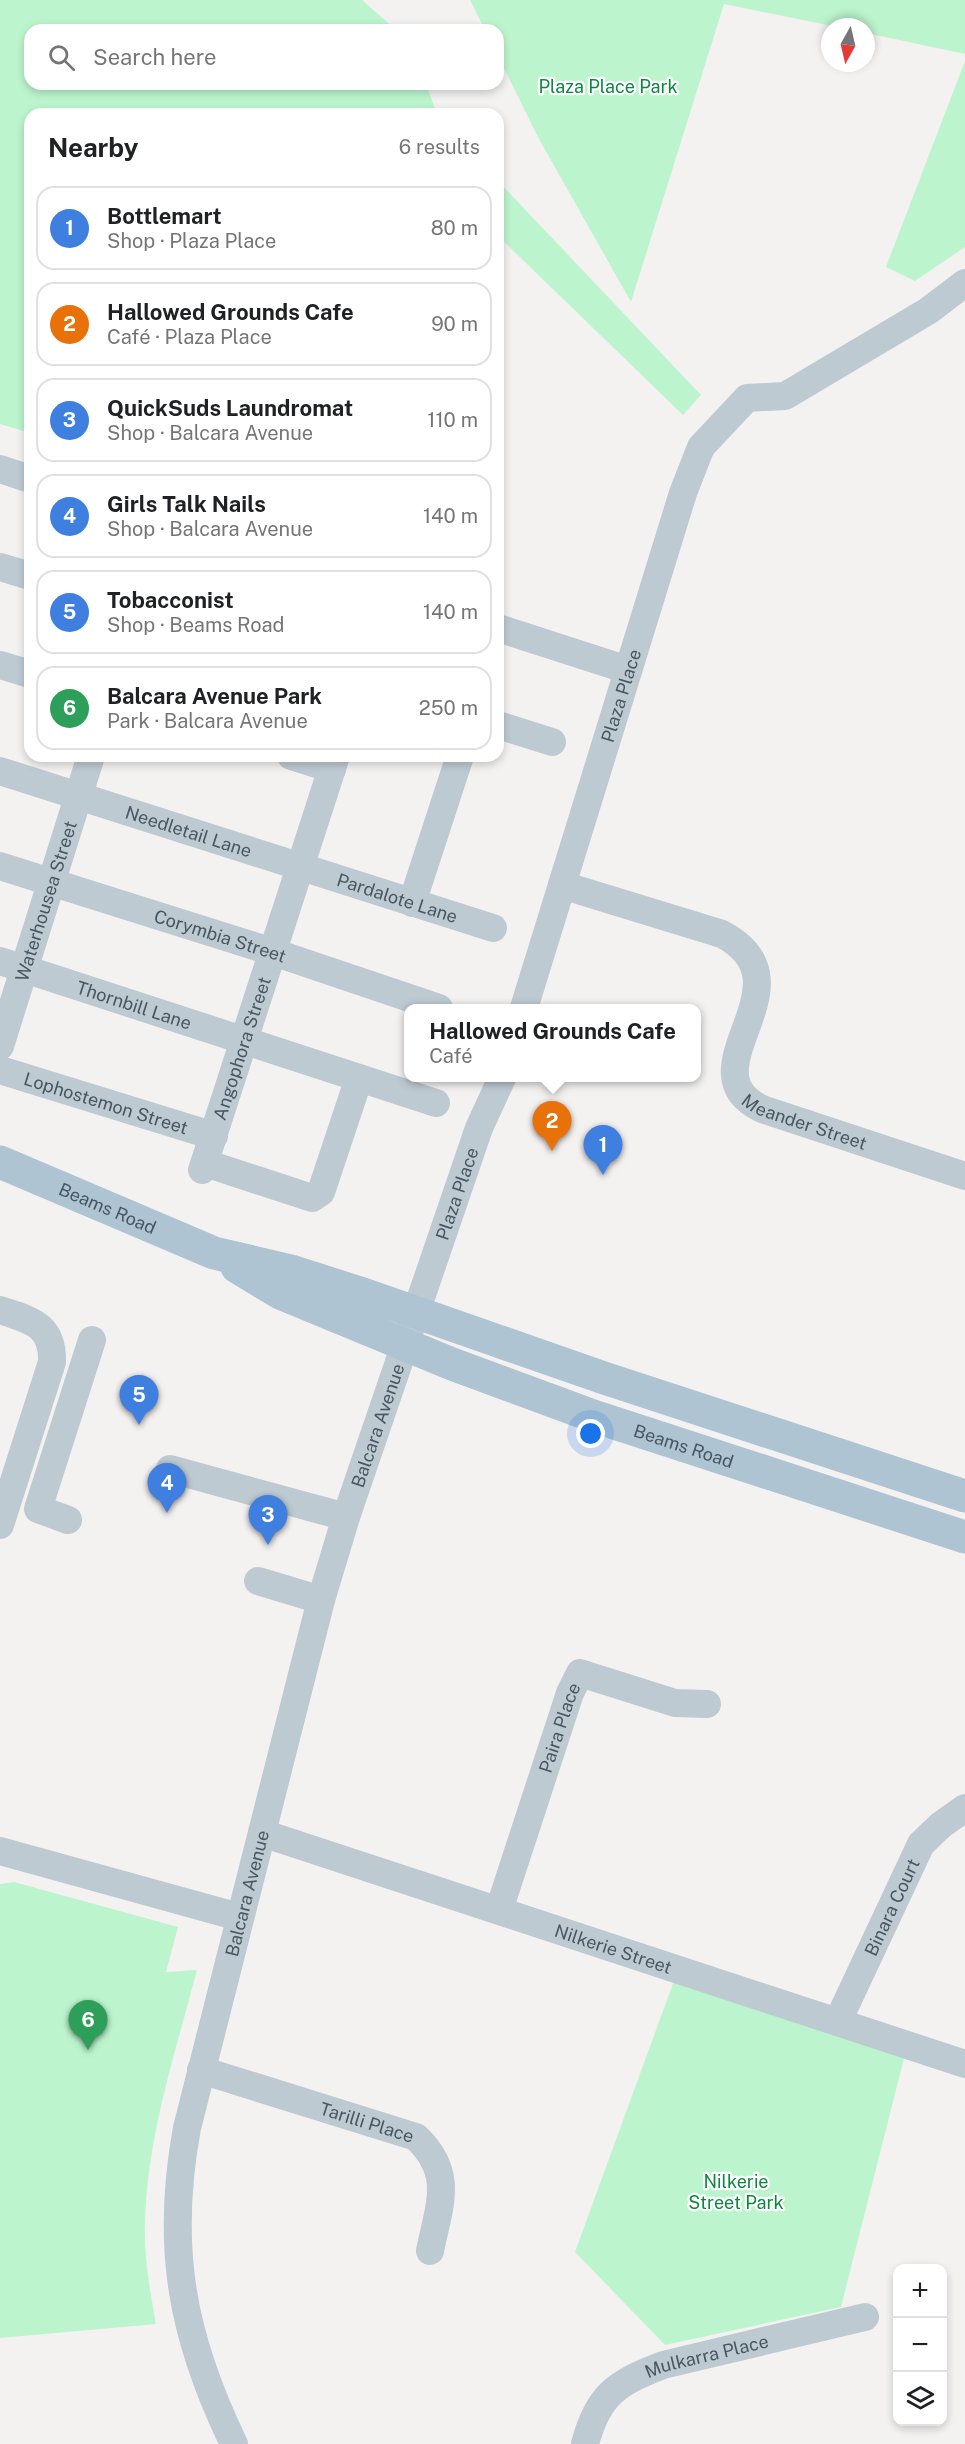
<!DOCTYPE html>
<html lang="en">
<head>
<meta charset="utf-8">
<style>
  :root { --surface:#fff; --page:#f2f2f2; --text:#202124; --muted:#757577; --line:#e0e0e0; --accent:#0585fa }
  body { margin:0; font-family:"Public Sans",sans-serif; background:var(--page); color:var(--text) }
  .controls { position:absolute; right:18px; bottom:18px; display:grid; overflow:hidden; border-radius:12px; box-shadow:0 3px 9px #0003 }
  .controls button { width:54px; height:54px; display:grid; place-items:center; padding:0; border:0; border-bottom:2px solid var(--line); background:var(--surface); color:var(--text); font:30px sans-serif }
  .compass { position:absolute; left:821px; top:18px; width:54px; height:54px; border-radius:50%; background:var(--surface); box-shadow:0 3px 9px #0003; rotate:188deg }
  .you { position:absolute; left:591px; top:1434px; width:21px; height:21px; margin:-15px; border:4px solid #fff; border-radius:50%; background:#1a73e8; box-shadow:0 0 0 9px #1a73e833 }
  .badge { display:grid; place-items:center; width:39px; height:39px; border-radius:50%; background:var(--accent); color:#fff; font-size:20px; font-weight:700 }
  .pin { position:absolute; translate:-50% -50px; filter:drop-shadow(0 2px 3px #0008) }
  .pin::after { content:''; position:absolute; top:32px; width:21px; height:18px; background:inherit; clip-path:polygon(0 0,100% 0,50% 100%) }
  .popup { position:absolute; left:404px; top:1004px; width:297px; height:78px; box-sizing:border-box; display:grid; place-content:center; border-radius:12px; background:var(--surface); filter:drop-shadow(0 2px 4px #0005); font-size:20px; white-space:nowrap; color:var(--muted) }
  .popup b { font-size:22px; color:var(--text) }
  .popup::after { content:''; position:absolute; left:50%; top:100%; margin-left:-12px; border:12px solid transparent; border-top-color:var(--surface) }
  .list { margin:0; padding:0; list-style:none }
  h2 { display:flex; justify-content:space-between; align-items:center; height:78px; margin:0; padding:0 24px; font-size:26px }
  h2 small { font-size:20px; font-weight:400; color:var(--muted) }
  .list li { display:grid; grid-template-columns:39px 1fr auto; gap:18px; align-items:center; box-sizing:border-box; height:84px; margin:0 12px 12px; padding:0 12px; border:2px solid var(--line); border-radius:18px }
  .list b { display:block; font-size:22px; white-space:nowrap }
  .list p { margin:0; font-size:20px; white-space:nowrap; color:var(--muted) }
  .list em { font-size:20px; font-style:normal; color:var(--muted) }
  .icon { flex:none; width:33px; height:33px; fill:none; stroke:currentColor; stroke-width:2; stroke-linecap:round; stroke-linejoin:round }
  .map { position:relative; flex:none; width:965px; height:2444px; overflow:hidden }
  .search { position:absolute; background:var(--surface); box-shadow:0 3px 9px #0003; left:24px; top:24px; width:480px; height:66px; display:flex; align-items:center; gap:15px; box-sizing:border-box; padding:0 21px; border-radius:18px; color:var(--muted); font-size:22px }
  .panel { position:absolute; background:var(--surface); box-shadow:0 3px 9px #0003; left:24px; top:108px; width:480px; height:654px; border-radius:18px }
  .map>svg:first-child { display:block }
</style>
</head>
<body>
<div class="map">
<svg width="965" height="2444" viewBox="0 0 965 2444">
  <rect width="100%" height="100%" fill="#f4f1f1"/>
  <path fill="#bcf5cd" d="M0,0H362L396,30H30V84H426L437,114H30V433L0,424Z
    M470,0H965V54L866,33V27H837L724,4L631,302L539,139L498,56V30H485Z
    M965,61V247L915,281L886,267Z
    M498,181L701,395L683,415L498,236Z
    M14,1882L178,1927L166,1972L197,1970C175,2054 147,2137 145,2224C144,2258 150,2291 156,2324L0,2338V1884Z
    M675,1978L905,2054L841,2307L665,2345L575,2252Z"/>
  <g fill="none" stroke-linecap="round" stroke-linejoin="round">
    <g stroke="#becad2" stroke-width="28">
      <path d="M0,469L30,479"/>
      <path d="M0,567L30,576"/>
      <path d="M498,628L628,670"/>
      <path d="M0,665L30,674"/>
      <path d="M498,725L552,742"/>
      <path d="M291,756L332,769"/>
      <path id="s1" d="M0,771L493,928"/>
      <path id="s2" d="M0,866L273,952L439,1008"/>
      <path id="s3" d="M562,885L722,934C816,984 681,1070 762,1109L965,1176"/>
      <path d="M412,903L460,756"/>
      <path id="s4" d="M0,961L436,1103"/>
      <path id="s5" d="M524,1008L683,493L701,447L747,398L785,396L928,311L965,283"/>
      <path id="s6" d="M0,1046L91,756"/>
      <path id="s7" d="M0,1070L214,1136"/>
      <path d="M205,1163L312,1198L321,1192L359,1078"/>
      <path id="s8" d="M202,1170L336,756"/>
      <path d="M0,1310C30,1320 53,1324 52,1362L0,1525"/>
      <path d="M170,1469L346,1517"/>
      <path d="M68,1520L38,1509L92,1340"/>
      <path d="M258,1581L321,1600"/>
      <path id="s9" d="M262,1833L965,2064"/>
      <path d="M0,1851L239,1917"/>
      <path id="s10" d="M499,1910L570,1693L580,1673L675,1703L707,1704"/>
      <path id="s11" d="M838,2021L921,1844L941,1825L965,1808"/>
      <path id="s12" d="M201,2070L416,2137C455,2174 439,2205 430,2251"/>
      <path id="s13" d="M234,2444C182,2337 165,2247 187,2128L321,1600L346,1517L479,1128L502,1078"/>
      <path id="s14" d="M585,2444C598,2394 617,2383 663,2365L865,2317"/>
    </g>
    <g stroke="#afc4d3" stroke-width="33">
      <path id="s15" d="M0,1162L214,1253L291,1271L366,1295L604,1378L965,1496"/>
      <path id="s16" d="M237,1267L280,1293L452,1364L593,1416L965,1537"/>
    </g>
  </g>
  <g text-anchor="middle" dominant-baseline="central" stroke-width="4.5" stroke-linejoin="round" paint-order="stroke">
    <g font-size="18" fill="#0d8740" stroke="#fff">
      <text x="608" y="86">Plaza Place Park</text>
      <text x="736" y="2181">Nilkerie<tspan x="736" dy="21">Street Park</tspan></text>
    </g>
    <g font-size="18" fill="#475761" stroke="#fff">
      <text stroke="none"><textPath href="#s5" startOffset="327">Plaza Place</textPath></text>
      <text stroke="none"><textPath href="#s1" startOffset="198">Needletail Lane</textPath></text>
      <text stroke="none"><textPath href="#s1" startOffset="417">Pardalote Lane</textPath></text>
      <text stroke="none"><textPath href="#s6" startOffset="152">Waterhousea Street</textPath></text>
      <text stroke="none"><textPath href="#s2" startOffset="231">Corymbia Street</textPath></text>
      <text stroke="none"><textPath href="#s4" startOffset="141">Thornbill Lane</textPath></text>
      <text stroke="none"><textPath href="#s8" startOffset="128">Angophora Street</textPath></text>
      <text stroke="none"><textPath href="#s7" startOffset="111">Lophostemon Street</textPath></text>
      <text stroke="none"><textPath href="#s3" startOffset="416">Meander Street</textPath></text>
      <text stroke="none"><textPath href="#s13" startOffset="1299">Plaza Place</textPath></text>
      <text stroke="none"><textPath href="#s15" startOffset="117">Beams Road</textPath></text>
      <text stroke="none"><textPath href="#s13" startOffset="1054">Balcara Avenue</textPath></text>
      <text stroke="none"><textPath href="#s16" startOffset="482">Beams Road</textPath></text>
      <text stroke="none"><textPath href="#s10" startOffset="192">Paira Place</textPath></text>
      <text stroke="none"><textPath href="#s13" startOffset="568">Balcara Avenue</textPath></text>
      <text stroke="none"><textPath href="#s11" startOffset="126">Binara Court</textPath></text>
      <text stroke="none"><textPath href="#s9" startOffset="370">Nilkerie Street</textPath></text>
      <text stroke="none"><textPath href="#s12" startOffset="174">Tarilli Place</textPath></text>
      <text stroke="none"><textPath href="#s14" startOffset="162">Mulkarra Place</textPath></text>
    </g>
  </g>
</svg>
<div class="controls">
<button>+</button>
<button>−</button>
<button><svg class="icon" aria-label="layers" viewBox="0 0 24 24"><path d="M12 4l9 5-9 5-9-5zM3 14l9 5 9-5"/></svg></button>
</div>
<svg class="compass" viewBox="-18 -18 36 36"><path d="M0-13l5 13h-10z" fill="#e53935"/><path d="M0 13l5-13h-10z" fill="#757577"/></svg>
<div class="you"></div>
<div class="pin badge" style="left:603px;top:1175px;background:#3f7fe0">1</div>
<div class="pin badge" style="left:552px;top:1151px;background:#e8710a">2</div>
<div class="popup"><b>Hallowed Grounds Cafe</b>Café</div>
<div class="pin badge" style="left:268px;top:1545px;background:#3f7fe0">3</div>
<div class="pin badge" style="left:167px;top:1513px;background:#3f7fe0">4</div>
<div class="pin badge" style="left:139px;top:1425px;background:#3f7fe0">5</div>
<div class="pin badge" style="left:88px;top:2050px;background:#2e9e5b">6</div>
<div class="search"><svg class="icon" aria-label="search" viewBox="0 0 24 24"><circle cx="10" cy="10" r="6"/><path d="M15 15l6 6"/></svg>Search here</div>
<section class="panel">
<h2>Nearby<small>6 results</small></h2>
<ul class="list">
<li><span class="badge" style="background:#3f7fe0">1</span><div><b>Bottlemart</b><p>Shop · Plaza Place</p></div><em>80 m</em></li>
<li><span class="badge" style="background:#e8710a">2</span><div><b>Hallowed Grounds Cafe</b><p>Café · Plaza Place</p></div><em>90 m</em></li>
<li><span class="badge" style="background:#3f7fe0">3</span><div><b>QuickSuds Laundromat</b><p>Shop · Balcara Avenue</p></div><em>110 m</em></li>
<li><span class="badge" style="background:#3f7fe0">4</span><div><b>Girls Talk Nails</b><p>Shop · Balcara Avenue</p></div><em>140 m</em></li>
<li><span class="badge" style="background:#3f7fe0">5</span><div><b>Tobacconist</b><p>Shop · Beams Road</p></div><em>140 m</em></li>
<li><span class="badge" style="background:#2e9e5b">6</span><div><b>Balcara Avenue Park</b><p>Park · Balcara Avenue</p></div><em>250 m</em></li>
</ul>
</section>
</div>
</body>
</html>
